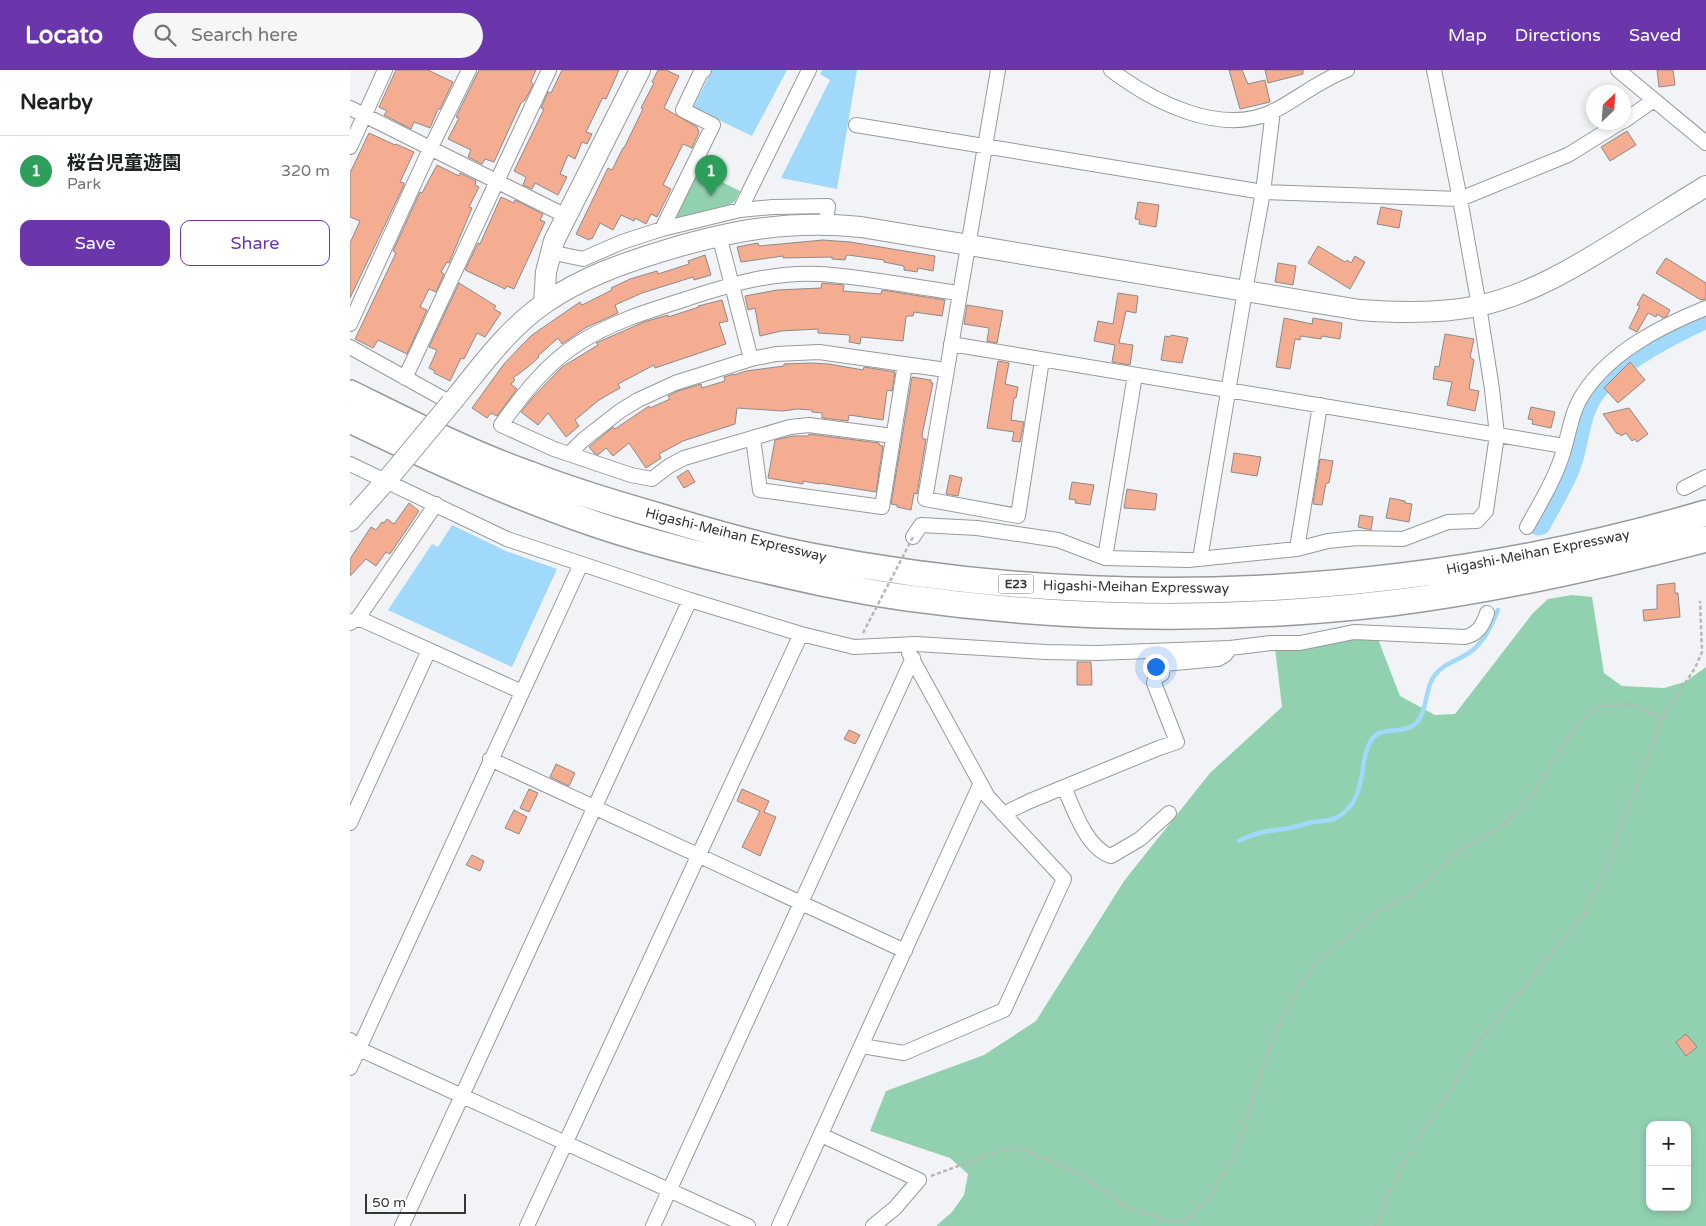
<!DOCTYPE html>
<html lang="en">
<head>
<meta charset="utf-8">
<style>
  :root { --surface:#fff; --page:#f6f6f6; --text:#202124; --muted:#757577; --line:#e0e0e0; --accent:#6b36ac }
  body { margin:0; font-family:"Varela Round","Noto Sans JP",sans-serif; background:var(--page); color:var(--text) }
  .controls { position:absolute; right:15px; bottom:15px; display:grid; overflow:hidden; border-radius:10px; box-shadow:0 2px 8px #0003 }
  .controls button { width:45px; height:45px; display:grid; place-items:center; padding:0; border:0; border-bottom:1px solid var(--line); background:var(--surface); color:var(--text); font:25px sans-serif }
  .compass { position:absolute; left:1236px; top:15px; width:45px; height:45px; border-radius:50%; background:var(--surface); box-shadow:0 2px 8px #0003; rotate:25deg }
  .scale { position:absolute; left:15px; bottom:12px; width:101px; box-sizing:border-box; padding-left:5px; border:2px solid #353536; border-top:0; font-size:14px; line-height:18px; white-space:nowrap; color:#353536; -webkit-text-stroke:4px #fff; paint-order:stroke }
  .you { position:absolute; left:805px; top:596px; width:18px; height:18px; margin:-12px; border:4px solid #fff; border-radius:50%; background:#1a73e8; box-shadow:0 0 0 8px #1a73e833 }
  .badge { display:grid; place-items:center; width:32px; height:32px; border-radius:50%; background:var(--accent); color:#fff; font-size:16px; font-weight:700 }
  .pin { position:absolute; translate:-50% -41px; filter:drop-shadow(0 1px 2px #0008) }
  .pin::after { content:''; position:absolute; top:26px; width:18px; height:15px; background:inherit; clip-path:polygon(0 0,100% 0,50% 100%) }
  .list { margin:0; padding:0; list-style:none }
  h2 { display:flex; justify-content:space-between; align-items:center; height:65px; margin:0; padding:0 20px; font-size:21px }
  h2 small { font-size:16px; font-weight:400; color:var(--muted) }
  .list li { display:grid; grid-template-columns:32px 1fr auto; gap:15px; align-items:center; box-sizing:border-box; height:70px; padding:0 20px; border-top:1px solid var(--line) }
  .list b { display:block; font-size:19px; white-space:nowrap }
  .list p { margin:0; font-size:16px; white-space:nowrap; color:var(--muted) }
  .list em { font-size:16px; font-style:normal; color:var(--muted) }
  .actions { display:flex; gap:10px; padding:15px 20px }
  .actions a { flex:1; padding:11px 0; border:1px solid var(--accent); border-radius:10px; text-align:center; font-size:18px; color:var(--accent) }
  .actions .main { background:var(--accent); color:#fff }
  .icon { flex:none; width:28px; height:28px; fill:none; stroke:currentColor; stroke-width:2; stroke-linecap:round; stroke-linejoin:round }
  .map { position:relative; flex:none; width:1356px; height:1156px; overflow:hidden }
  header { display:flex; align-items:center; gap:30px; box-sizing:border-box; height:70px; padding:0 25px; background:var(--accent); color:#fff }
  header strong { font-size:24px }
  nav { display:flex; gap:28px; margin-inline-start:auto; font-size:18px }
  .search { width:350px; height:45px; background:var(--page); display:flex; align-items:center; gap:12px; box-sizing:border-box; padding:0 18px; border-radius:28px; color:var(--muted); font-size:19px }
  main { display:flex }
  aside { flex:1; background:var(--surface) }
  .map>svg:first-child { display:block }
</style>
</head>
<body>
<header>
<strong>Locato</strong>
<div class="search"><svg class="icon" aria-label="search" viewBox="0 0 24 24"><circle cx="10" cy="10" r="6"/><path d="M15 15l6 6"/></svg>Search here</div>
<nav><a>Map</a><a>Directions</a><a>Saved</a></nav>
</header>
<main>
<aside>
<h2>Nearby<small></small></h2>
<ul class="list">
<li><span class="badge" style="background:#2e9e5b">1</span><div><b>桜台児童遊園</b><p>Park</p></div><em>320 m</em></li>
</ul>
<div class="actions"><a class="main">Save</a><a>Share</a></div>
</aside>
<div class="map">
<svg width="1356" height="1156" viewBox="0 0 1356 1156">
  <rect width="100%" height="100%" fill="#f2f3f6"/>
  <path fill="#92d1b0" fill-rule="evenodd" d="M347,100L390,121L385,131L375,138L327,149L326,143Z
    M1222,525L1242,527L1254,603L1272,616L1314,618L1335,612L1356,597V1156H586L602,1142L614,1125L618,1104L600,1088L520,1061L536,1021L634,985L686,951L774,811L860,703L932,637L924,570L1028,569L1050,626L1085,645L1105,644L1183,543L1198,529ZM1300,1055H1337V1137H1300Z"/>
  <path fill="#a0d9f9" d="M362,0H437L402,66L346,39L344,36Z
    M472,0H507L487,119L431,108L480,10L470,4Z
    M102,455L156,481L207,499L162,597L38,540L82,474L88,477Z"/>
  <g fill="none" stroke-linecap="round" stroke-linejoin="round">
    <path stroke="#a0d9f9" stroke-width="4.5" d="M889,771C907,761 921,761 940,758C948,756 955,754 962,752C973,751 983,751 991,745C1019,724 1007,691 1022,669C1031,656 1053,664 1064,655C1078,644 1074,620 1084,606C1094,592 1112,590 1124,579C1136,568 1142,554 1148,540"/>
    <path stroke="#a0d9f9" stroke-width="25" d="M1189,453C1198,435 1215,409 1220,391C1227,370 1227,349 1238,329C1258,293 1319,263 1356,246"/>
  </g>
  <path fill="#f4ad91" stroke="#8d8a89" d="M46,0H78L103,12L90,39H88L80,58L64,52L61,59L34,45L37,41L29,37Z
    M129,0H186L181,11L183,15L175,30L171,33L144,92L135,89L132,94L118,87L121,80L98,69L109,48L106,47Z
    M212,0H269L256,29L253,28L252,29L236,62L242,64L237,74L232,72L225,89L218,85L210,104L217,107L208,125L185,113L182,119L173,115L176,107L164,101L194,39L191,38L198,22L201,23Z
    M308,0H316L329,6L314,38L347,57L349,62L342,78L333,74L313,115L321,119L307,147L301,144L296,154L285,148L284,151L271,145L263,160L250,153L242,169L240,168L239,170L226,164L258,98L262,100L273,78H274L293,39L291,38L304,13L302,12Z
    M879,0H892L898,14L915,10L920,32L890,39Z
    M915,0H953V4L918,13Z
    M1307,0H1323L1325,15L1309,17Z
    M1277,61L1286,75L1260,91L1251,77Z
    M19,63L45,75L46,74L64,82L50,112L54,113V115L0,228V173L10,151L0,147V103Z
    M87,95L109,106L110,103L126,111L125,115L129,117L119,137L122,138L99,193L97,192L91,202L94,204L86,222L79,219L70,237L77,240L57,284L28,270L23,278L5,269L46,183L43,181L70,122L72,123Z
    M151,127L164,133L165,130L193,144L190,150L195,152L164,219L157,216L155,219L115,200L128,173L130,174Z
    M788,132L809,135L806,157L789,154L790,150L785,149Z
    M1031,137L1052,141L1049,158L1027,154Z
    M473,170L500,172L585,186L583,201L568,198L567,202L554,200V196L534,192V190L498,185L496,186L495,190L482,189V187L433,188V186L391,192L387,177L408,173L409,176Z
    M968,176L995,192L997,190L1001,193L1005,186L1015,192L1000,219L958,193Z
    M355,185L361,205L344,210L343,207L292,223L265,235L268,243L235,258L212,274L208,268L188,286L189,287L178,297L163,308L165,310L161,314L167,319L147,346L141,343L137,348L122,338L154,294L171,276L182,265L230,232L232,235L262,220L261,218L280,209L307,201L308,204L339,194L338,191Z
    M1316,188L1356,213V229L1351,230L1306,203Z
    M928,193L946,196L943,215L925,212Z
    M109,213L146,236L144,239L151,243L135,267L127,263L114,289L111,288L100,311L84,303L85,301L79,298L87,280L79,277Z
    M472,213L494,215L493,221L531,224L532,220L595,230L592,246L564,242L563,246H558L556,247L553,271L511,267L510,274L499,272L500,265L468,263V259L431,261L410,266L405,238L398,240L395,226L427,220L471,218Z
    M768,223L788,226L786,243L776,241L769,273L783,275L780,295L762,292L765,275L744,271L748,251L763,254Z
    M1293,224L1320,240L1317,246L1313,248L1307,244L1306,247L1298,243L1287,262L1279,258L1290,236L1287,235Z
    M372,230L378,251L369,253L376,274L305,298L304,295L268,314L270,318L249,330L225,350L229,356L216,367L198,343L188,355L171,342L184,326L212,297L248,275L246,273L294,252L318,245V247L349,237L348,236Z
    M617,235L653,241L647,273L637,271L639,258L614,254Z
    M934,248L962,254L963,248L992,253L990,269L972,266L971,269L951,266L950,270L945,269L940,299L926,297Z
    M1095,264L1124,269L1120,287L1124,290L1119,319L1129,321L1125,341L1097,335L1102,312L1083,309L1085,296L1089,297Z
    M821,265L838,268L832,293L811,290L815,266L820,267Z
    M648,291L659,293L655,314L668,317L666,328H664L661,350L674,352L670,372L662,371L664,362L637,358Z
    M1280,292L1295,310L1268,333L1254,318Z
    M461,293L479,294L513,300L514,297L545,302L542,321L537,320L533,350L499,345L498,351L472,348V343L462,342V340L447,339L433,341L387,338L385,354L333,371L309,384L311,388L296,398L279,373L263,386L256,378L248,385L244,383L239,377L263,357L265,359L299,336L300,338L320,329L318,326L328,321L351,314L352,318L375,311L374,307L384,304V305L396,301L434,296V294Z
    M562,307L581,310V313H583L572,365L573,369H576L567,424L564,423L561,440L547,437V435L541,434Z
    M1181,337L1205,342L1201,358L1182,354L1183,350L1178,349Z
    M1279,338L1298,364L1287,372L1285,369L1282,371L1276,363L1271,366L1269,363L1267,364L1253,344Z
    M459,364L529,373V375L533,376L526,422L469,413V414L453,411V414L418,408L425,370L442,366H458Z
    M884,383L911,387L907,406L881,402Z
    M970,389L983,391L979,413H976L972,435L963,434Z
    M338,400L345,412L334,418L327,407Z
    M600,405L612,408L608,426L596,424Z
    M722,412L744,415L740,435L725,433L726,430L719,429Z
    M777,419L807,424L805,440L774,438Z
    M1040,428L1055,431V433L1062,434L1059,452L1036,448Z
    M59,433L69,441L40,484L36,482L26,496L16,489L0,506V489L21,457L26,460L32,452L34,453L37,449L44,454Z
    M1010,445L1023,447L1021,460L1008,457Z
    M1325,513V523H1328L1330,547L1294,551L1293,540L1307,539V515Z
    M727,592H741L742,615H727Z
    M499,660L510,665L505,674L494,669Z
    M206,694L225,703L219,716L200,707Z
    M179,719L188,723L179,742L170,738Z
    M392,719L419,731L414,742L426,747L410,786L392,777L410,741L387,731Z
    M164,740L177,747L169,764L155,758Z
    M122,785L134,791L130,801L116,795Z
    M1336,964L1347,977L1336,986L1326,972Z"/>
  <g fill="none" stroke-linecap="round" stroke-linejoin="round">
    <defs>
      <path id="street" d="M648,0L575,429L668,446L692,290
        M761,0C803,32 871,67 924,41C949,28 970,10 997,0
        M1268,0L1356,73
        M0,38L216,146
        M1274,51L1304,30
        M506,55L913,122L1110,129L1218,85L1271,52
        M0,77L35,0
        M390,140L459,0
        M312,159L363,55L333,40L350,4L354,0
        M369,165L401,289
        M200,182L233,189L272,172L312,159L390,140L423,137L478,136L476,153
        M0,254L80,79L119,0
        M601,274L1214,376
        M0,277L101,333
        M55,308L199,0
        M543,366L459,355L440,357L334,388L319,396L302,409L281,405L204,379L151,355C173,324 196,294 229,273C260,253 295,242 330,231C375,216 422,201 470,204C516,207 563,217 609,223
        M403,368L410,420L532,437L555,294
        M219,384L233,370L270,341L288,330L325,313L401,289L426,284L469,282L596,300
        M0,394L157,469L340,530L451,564L504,577L566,574L696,582L746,583L880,578L921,573H950L1004,562L1115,567C1128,564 1133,555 1137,543
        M1334,418L1356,407
        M1177,457C1189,435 1203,413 1211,389C1219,367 1220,344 1233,324C1260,282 1311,256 1356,238
        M563,467L571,455L627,458L708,470L755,488L838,490L947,479L978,471L1007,468L1053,469L1098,452L1127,451L1136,441L1147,365L1142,319L1129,236L1110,129L1084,0
        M947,479L970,335
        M755,488L785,305
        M850,489L895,221L913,122L923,41
        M8,548L172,622
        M0,553L8,548L86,434
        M140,689L555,881
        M714,717C723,738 737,779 761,786L790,769L819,743
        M653,744L680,731L809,678L827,672L804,613L805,608L812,604L814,594L868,589L875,585L880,578
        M0,753L79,580
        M0,970L9,979L398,1156
        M512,976L554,983L654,940L714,809L638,727L559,583
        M0,998L231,494
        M471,1065L569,1110L545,1138L523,1156
        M52,1156L340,530
        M177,1156L451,564
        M303,1156L563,588
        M429,1156L630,715"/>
      <path id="secondary" d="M194,234L196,202L204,171L290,0
        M101,333C130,298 157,259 195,233C231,208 271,194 313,181C382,160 438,150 511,157L1010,240C1049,243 1089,244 1128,236C1180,225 1227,196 1272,168C1300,151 1328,133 1356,116
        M0,451L42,404"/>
      <path id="highway" d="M0,323C59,352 117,382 179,404C220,420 263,433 305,445C357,461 409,476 461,486C757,544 1067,528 1356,443
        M0,350C81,389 160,425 245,454C289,469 335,481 380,492C439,506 498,520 558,528C717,550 881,552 1041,533C1147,520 1252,496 1356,469"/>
    </defs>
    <use href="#street" stroke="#99999c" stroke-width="16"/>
    <use href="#secondary" stroke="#99999c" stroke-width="22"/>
    <use href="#highway" stroke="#99999c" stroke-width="28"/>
    <path stroke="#b7b7ba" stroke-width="2.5" stroke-dasharray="4 2.5" stroke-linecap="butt" d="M581,1106L654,1079H672L733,1106L778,1138L820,1151L836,1150L860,1127L885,1084L895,1058L907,1015L924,966L949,916L971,888L1030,841L1058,826L1088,801L1109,780L1149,758L1165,744L1185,720L1225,657L1243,640L1251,636L1280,634L1312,648
      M1025,1156L1040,1120L1072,1061L1102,1018L1126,975L1234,844L1262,786L1270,760L1312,648L1345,598L1352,582L1350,531"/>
    <use href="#street" stroke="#fff" stroke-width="14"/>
    <use href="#secondary" stroke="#fff" stroke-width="20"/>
    <use href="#highway" stroke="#fff" stroke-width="25"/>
    <defs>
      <path id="secondary-bridge" d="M42,404L101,333"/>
    </defs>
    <use href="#secondary-bridge" stroke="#99999c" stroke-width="22" stroke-linecap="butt"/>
    <path stroke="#b7b7ba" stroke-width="2.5" stroke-dasharray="4 2.5" stroke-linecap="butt" d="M513,563L563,467"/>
    <use href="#secondary-bridge" stroke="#fff" stroke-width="20"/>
  </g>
  <g text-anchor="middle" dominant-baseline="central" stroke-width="4" stroke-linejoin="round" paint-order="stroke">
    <rect fill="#fff" stroke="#727272" stroke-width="1" x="648.5" y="504.5" width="35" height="19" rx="4"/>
    <g font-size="12" font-weight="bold" fill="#353536">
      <text x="666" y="514">E23</text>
    </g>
    <g font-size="14" fill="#353536" stroke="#fff">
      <text transform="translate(386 465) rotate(14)">Higashi-Meihan Expressway</text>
      <text transform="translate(1188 482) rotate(-11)">Higashi-Meihan Expressway</text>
      <text transform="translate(786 517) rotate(1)">Higashi-Meihan Expressway</text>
    </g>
  </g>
</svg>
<div class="controls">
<button>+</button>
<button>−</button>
</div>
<svg class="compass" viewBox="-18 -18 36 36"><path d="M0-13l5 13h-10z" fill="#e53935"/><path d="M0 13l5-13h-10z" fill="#757577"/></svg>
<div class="scale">50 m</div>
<div class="you"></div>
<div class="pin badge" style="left:361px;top:126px;background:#2e9e5b">1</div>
</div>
</main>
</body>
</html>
